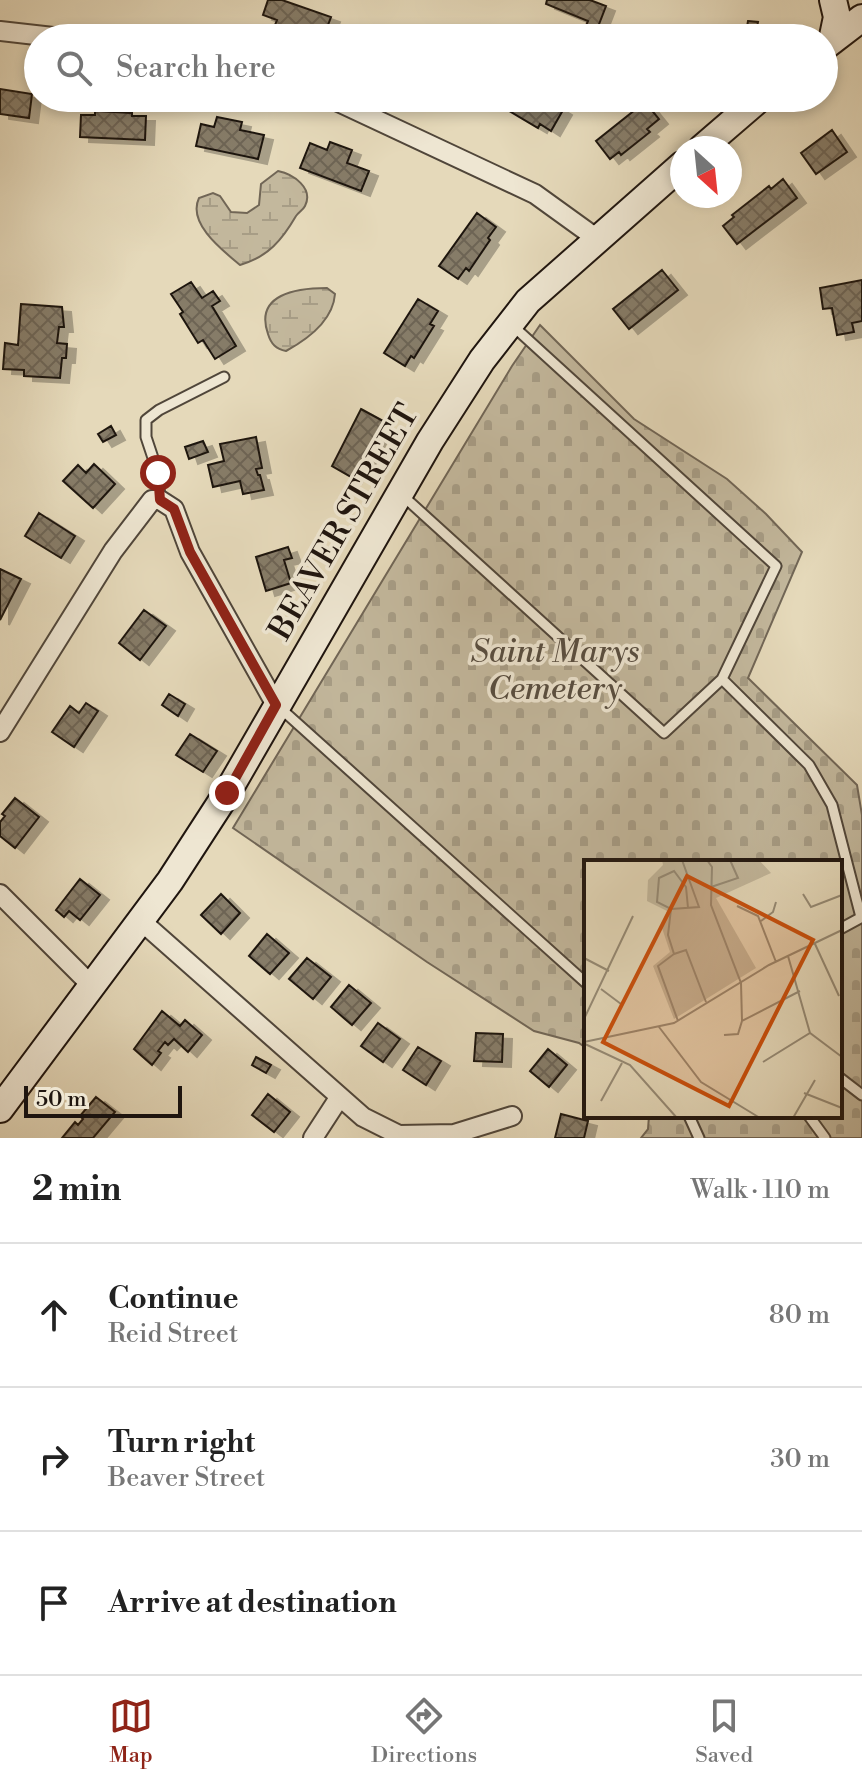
<!DOCTYPE html>
<html lang="en">
<head>
<meta charset="utf-8">
<style>
  :root { --surface:#fff; --page:#f6f6f6; --text:#222; --muted:#767676; --line:#e0e0e0; --accent:#8f2418 }
  body { margin:0; font-family:"Libre Bodoni",serif; background:var(--page); color:var(--text) }
  .compass { position:absolute; left:670px; top:136px; width:72px; height:72px; border-radius:50%; background:var(--surface); box-shadow:0 4px 12px #0003; rotate:153deg }
  .scale { position:absolute; left:24px; bottom:20px; width:158px; box-sizing:border-box; padding-left:8px; border:4px solid #1f150f; border-top:0; font-size:22px; line-height:28px; white-space:nowrap; color:#1f150f; -webkit-text-stroke:6px #eee6d2; paint-order:stroke }
  .stop { position:absolute; width:24px; height:24px; margin:-18px; border:6px solid #8f2418; border-radius:50%; background:#fff }
  .stop.end { background:#8f2418; border-color:#fff; box-shadow:0 2px 8px #0008 }
  .list { margin:0; padding:0; list-style:none }
  h2 { display:flex; justify-content:space-between; align-items:center; height:104px; margin:0; padding:0 32px; font-size:34px }
  h2 small { font-size:26px; font-weight:400; color:var(--muted) }
  .list li { display:grid; grid-template-columns:52px 1fr auto; gap:24px; align-items:center; box-sizing:border-box; height:144px; padding:0 32px; border-top:2px solid var(--line) }
  .list b { display:block; font-size:30px; white-space:nowrap }
  .list p { margin:0; font-size:26px; white-space:nowrap; color:var(--muted) }
  .list em { font-size:26px; font-style:normal; color:var(--muted) }
  .icon { flex:none; width:44px; height:44px; fill:none; stroke:currentColor; stroke-width:2; stroke-linecap:round; stroke-linejoin:round }
  .map { position:relative; flex:none; width:862px; height:1138px; overflow:hidden }
  .search { position:absolute; background:var(--surface); box-shadow:0 4px 12px #0003; left:24px; right:24px; top:24px; height:88px; display:flex; align-items:center; gap:20px; box-sizing:border-box; padding:0 28px; border-radius:44px; color:var(--muted); font-size:30px }
  .sheet { height:536px; background:var(--surface) }
  nav { display:flex; justify-content:space-around; align-items:center; box-sizing:border-box; height:112px; border-top:2px solid var(--line); background:var(--surface); font-size:22px; color:var(--muted) }
  nav a { display:grid; justify-items:center; gap:4px }
  nav .on { color:var(--accent) }
  .map>svg:first-child { display:block }
</style>
</head>
<body>
<div class="map">
<svg width="862" height="1138" viewBox="0 0 862 1138">
  <defs>
    <pattern id="wetland-marsh" width="20" height="14" patternUnits="userSpaceOnUse" patternTransform="scale(2)"><rect width="20" height="14" fill="#c3b89d"/><path d="M1 5h8M5 5V1M11 12h8M15 12V8" fill="none" stroke="#a79d86"/></pattern>
    <pattern id="cemetery-stones" width="16" height="16" patternUnits="userSpaceOnUse" patternTransform="scale(2)"><rect width="16" height="16" fill="#c3b89d"/><path d="M2 7V4a2 2 0 0 1 4 0v3zM10 15v-3a2 2 0 0 1 4 0v3z" fill="#a79d86"/></pattern>
    <pattern id="building-cross-hatch" width="8" height="8" patternUnits="userSpaceOnUse" patternTransform="scale(2)"><rect width="8" height="8" fill="#867b68"/><path d="M0 0l8 8M0 8l8-8" fill="none" stroke="#6d6454"/></pattern>
    <filter id="shadow"><feDropShadow dx="9" dy="5" stdDeviation="0" flood-color="#0004"/></filter>
  </defs>
  <rect width="100%" height="100%" fill="#e5d9ba"/>
  <filter id="stains"><feTurbulence type="fractalNoise" baseFrequency=".0025" numOctaves="4"/><feColorMatrix values="0 0 0 0 .2 0 0 0 0 .09 0 0 0 0 .02 0 0 0 .5 -.17"/></filter>
  <radialGradient id="worn" r=".72"><stop offset=".6" stop-color="#630" stop-opacity="0"/><stop offset="1" stop-color="#630" stop-opacity=".3"/></radialGradient>
  <path fill="url(#wetland-marsh)" stroke="#716656" stroke-width="2" d="M278,171C293,174 314,188 305,206C303,210 299,212 296,216C282,240 268,257 240,265C222,250 187,223 199,198L213,193L220,196L231,212L247,213L259,205L261,184Z
    M327,288L335,294C333,320 308,339 286,351C276,349 271,344 268,334C254,294 297,288 327,288Z"/>
  <path fill="url(#cemetery-stones)" stroke="#716656" stroke-width="2" d="M540,325L634,419L727,479L766,514L802,552L748,678L857,785L862,815V1138H641L648,1129L649,1116H840V862H586V1048L579,1043L534,1031L427,962L233,828L512,366Z"/>
  <path fill="url(#building-cross-hatch)" stroke="#1f150f" stroke-width="2" filter="url(#shadow)" d="M268,0H282L331,17L323,38L310,34L309,37L275,25L277,20L263,15Z
    M547,0H590L606,6L596,32L585,28L588,21L546,4Z
    M748,21L758,22L757,27L768,28L767,38H738L739,26L747,27Z
    M0,89L32,94L29,118L0,114Z
    M498,98H543L563,110L551,131L540,124L538,128L506,109L508,104Z
    M645,102L659,119L647,129L650,132L621,155L619,152L610,159L596,141Z
    M95,111L132,113V116H146L145,140L80,137L81,115H95Z
    M217,117L242,122L240,130L264,135L258,159L196,146L201,124L214,127Z
    M832,130L847,152L816,174L801,153Z
    M330,142L352,150L347,163L369,171L361,191L300,168L310,143L327,150Z
    M783,179L797,198L737,244L723,226L734,217L732,215L769,186L771,189Z
    M477,213L496,227L488,238L490,240L469,271L466,268L458,279L439,266Z
    M662,270L678,290L629,329L613,309Z
    M862,280V321L852,323L854,332L837,335L832,308L823,309L820,288Z
    M191,282L202,298L213,291L220,301L212,306L236,346L215,359L203,340L198,343L180,314L183,312L171,294Z
    M418,299L438,311L430,324L434,326L414,358L411,356L405,366L384,353Z
    M21,304L62,307L64,327H59L57,343L67,344L66,358H62L60,378L24,376V370L3,369L5,343L18,345Z
    M361,409L383,421L375,436L378,437L362,469L358,467L353,478L332,466Z
    M111,426L116,435L103,442L98,434Z
    M256,437L262,468L256,469L258,475H260L264,490L243,494L240,481L213,487L208,465L224,461L220,444Z
    M203,441L208,452L189,459L185,447Z
    M94,464L115,484L93,508L63,481L78,465L86,473Z
    M39,513L75,536L61,558L25,536Z
    M288,547L292,558L284,560L291,583L266,591L256,557Z
    M0,569L21,579L0,620Z
    M144,610L166,626L140,660L119,643Z
    M169,694L185,704L178,716L162,705Z
    M86,703L98,711L74,747L52,732L70,706L79,713Z
    M190,734L217,751L203,772L176,755Z
    M15,798L39,817L15,848L0,836V822L5,816L2,814Z
    M80,879L100,895L80,920L69,911L64,917L56,910Z
    M221,894L240,913L221,934L201,915Z
    M267,934L289,953L270,974L249,956Z
    M307,958L331,977L313,999L289,979Z
    M349,985L371,1003L352,1025L331,1007Z
    M162,1011L180,1026L185,1020L202,1035L188,1052L174,1039L168,1045L165,1042L158,1051L161,1053L152,1065L134,1049Z
    M378,1023L400,1039L383,1062L361,1046Z
    M476,1033L503,1034L502,1062L474,1061Z
    M418,1047L441,1061L426,1085L403,1070Z
    M548,1049L567,1065L549,1087L530,1071Z
    M256,1057L271,1065L266,1073L252,1065Z
    M268,1094L290,1112L274,1132L252,1115Z
    M96,1097L115,1112L93,1138H62L75,1122L78,1125L83,1119L80,1116Z
    M561,1114L588,1121L584,1138H555Z"/>
  <g fill="none" stroke-linecap="round" stroke-linejoin="round">
    <defs>
      <path id="lane" d="M513,326L776,566L722,679L809,765L832,805L861,917
        M402,495L664,733L722,679
        M160,500L158,473L146,437V420L159,410L224,377
        M279,707L586,983
        M840,929L862,917
        M840,1078L862,1095
        M689,1116L699,1138
        M809,1116L825,1138"/>
      <path id="street" d="M0,31L62,38
        M330,98L535,194L596,238
        M0,732L113,551L152,500H160L174,509L190,552L276,705
        M0,894L92,986
        M140,920L363,1117L399,1135L454,1134L512,1116
        M313,1138L339,1098"/>
      <path id="secondary" d="M832,41L837,17L833,0
        M824,47L862,18
        M702,148L760,98
        M0,1109L170,881L227,793L430,441L482,360L528,301L682,165"/>
    </defs>
    <use href="#lane" stroke="#50463a" stroke-width="13"/>
    <use href="#street" stroke="#50463a" stroke-width="22"/>
    <use href="#secondary" stroke="#1f150f" stroke-width="30"/>
    <use href="#lane" stroke="#eee6d2" stroke-width="9"/>
    <use href="#street" stroke="#eee6d2" stroke-width="18"/>
    <use href="#secondary" stroke="#eee6d2" stroke-width="26"/>
  </g>
  <g fill="none" stroke-linecap="round" stroke-linejoin="round">
    <path stroke="#8f2418" stroke-width="10" d="M158,473L160,500L174,509L190,552L276,705L227,793"/>
  </g>
  <g text-anchor="middle" dominant-baseline="central" stroke-width="7" stroke-linejoin="round" paint-order="stroke">
    <g font-size="32" fill="#1f150f" stroke="#eee6d2">
      <text transform="translate(344 522) rotate(-60)">BEAVER STREET</text>
    </g>
    <g font-size="32" font-style="italic" fill="#584e41" stroke="#eee6d2">
      <text x="555" y="652">Saint Marys<tspan x="555" dy="37">Cemetery</tspan></text>
    </g>
  </g>
  <g transform="translate(584 860)">
    <rect width="258" height="258" fill="#e5d9ba"/>
    <path d="M78,0H175L187,13L132,38L172,108L90,159L69,106L86,92L78,68L83,51L63,41L64,20L79,5Z" fill="#c3b89d"/>
    <path fill="none" stroke="#968b76" stroke-width="2" d="M98,0L115,47L87,49L73,42L75,18L90,11L102,27L104,48M123,0L128,7L127,45L157,123L158,161L216,131M127,27L154,18L146,0M219,34L227,47L258,35M153,46L174,56L192,102M87,49L84,75L90,94L74,106L94,161M177,61L189,52L192,42M231,84L255,136M90,94L102,90L122,142M204,96L226,173M0,98L25,111M17,129L37,144M0,159L49,56M75,167L117,222L176,258M140,175L154,174L158,161M0,182L90,163L185,105L258,70M1,184L46,205L93,258M179,202L226,173L258,197M220,233L258,248M17,241L38,203M209,258L231,220"/>
    <path fill="#ca4f0c" fill-opacity="0.15" stroke="#ca4f0c" stroke-width="4" d="M103,16L229,80L145,246L19,182Z"/>
    <rect width="258" height="258" fill="none" stroke="#1f150f" stroke-width="4"/>
  </g>
  <rect width="100%" height="100%" filter="url(#stains)"/>
  <rect width="100%" height="100%" fill="url(#worn)"/>
</svg>
<svg class="compass" viewBox="-18 -18 36 36"><path d="M0-13l5 13h-10z" fill="#e53935"/><path d="M0 13l5-13h-10z" fill="#767676"/></svg>
<div class="scale">50 m</div>
<div class="stop" style="left:158px;top:473px"></div>
<div class="stop end" style="left:227px;top:793px"></div>
<div class="search"><svg class="icon" aria-label="search" viewBox="0 0 24 24"><circle cx="10" cy="10" r="6"/><path d="M15 15l6 6"/></svg>Search here</div>
</div>
<section class="sheet">
<h2>2 min<small>Walk · 110 m</small></h2>
<ul class="list">
<li><svg class="icon" aria-label="ahead" viewBox="0 0 24 24"><path d="M12 20V5M6 11l6-6 6 6"/></svg><div><b>Continue</b><p>Reid Street</p></div><em>80 m</em></li>
<li><svg class="icon" aria-label="right" viewBox="0 0 24 24"><path d="M7 20v-9h11M14 6l5 5-5 5"/></svg><div><b>Turn right</b><p>Beaver Street</p></div><em>30 m</em></li>
<li><svg class="icon" aria-label="arrive" viewBox="0 0 24 24"><path d="M6 21V4h12l-3 4 3 4H6"/></svg><div><b>Arrive at destination</b></div></li>
</ul>
</section>
<nav>
<a class="on"><svg class="icon" aria-label="map" viewBox="0 0 24 24"><path d="M3 6l6-2 6 2 6-2v14l-6 2-6-2-6 2zM9 4v14M15 6v14"/></svg>Map</a>
<a><svg class="icon" aria-label="directions" viewBox="0 0 24 24"><path d="M12 3l9 9-9 9-9-9zM9 14v-3h6M13 9l2 2-2 2"/></svg>Directions</a>
<a><svg class="icon" aria-label="saved" viewBox="0 0 24 24"><path d="M7 4h10v16l-5-4-5 4z"/></svg>Saved</a>
</nav>
</body>
</html>
